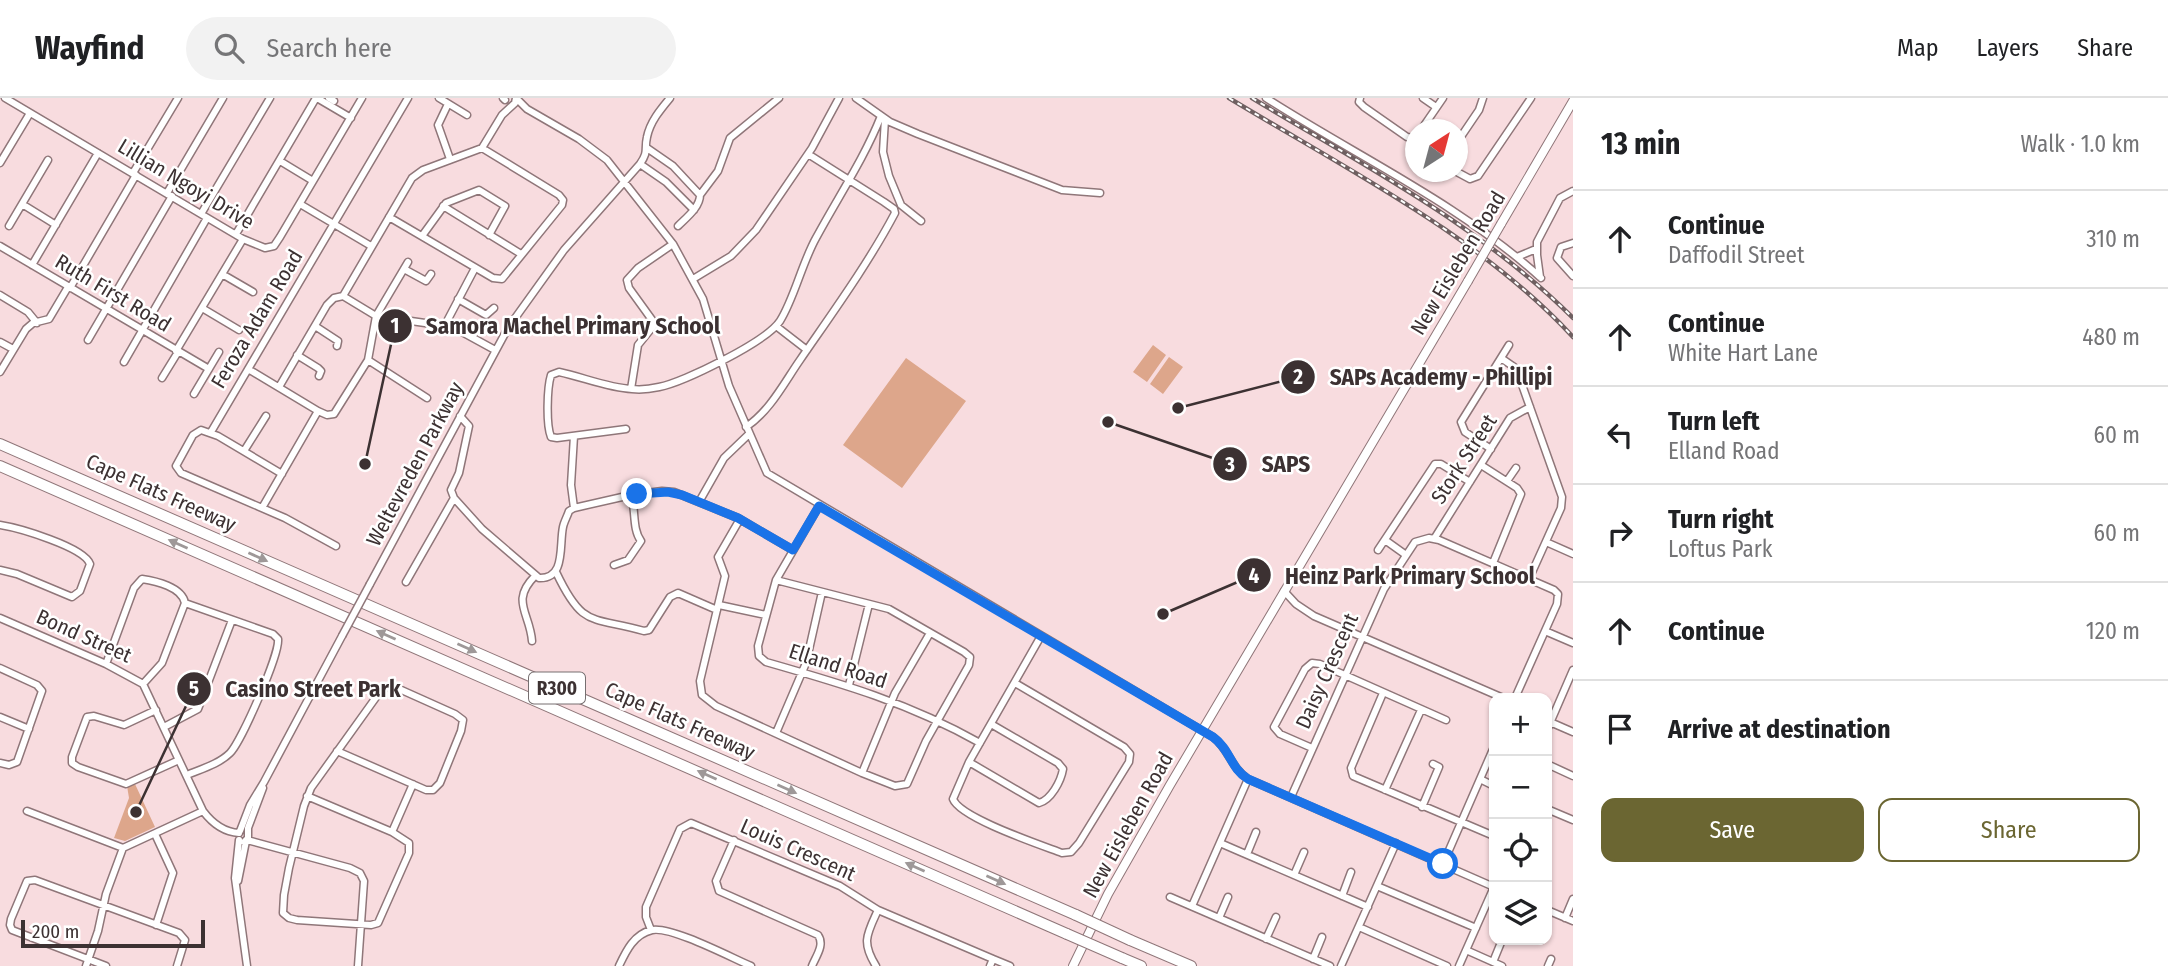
<!DOCTYPE html>
<html lang="en">
<head>
<meta charset="utf-8">
<style>
  :root { --surface:#fff; --page:#f2f2f2; --text:#202124; --muted:#757577; --line:#e0e0e0; --accent:#6b6632 }
  body { margin:0; font-family:"Fira Sans Condensed",sans-serif; background:var(--page); color:var(--text) }
  .controls { position:absolute; right:21px; bottom:21px; display:grid; overflow:hidden; border-radius:14px; box-shadow:0 2px 5px #0004 }
  .controls button { width:63px; height:63px; display:grid; place-items:center; padding:0; border:0; border-bottom:2px solid var(--line); background:var(--surface); color:var(--text); font:35px sans-serif }
  .compass { position:absolute; left:1405px; top:21px; width:63px; height:63px; border-radius:50%; background:var(--surface); box-shadow:0 2px 5px #0004; rotate:36deg }
  .scale { position:absolute; left:21px; bottom:18px; width:184px; box-sizing:border-box; padding-left:7px; border:4px solid #3c3132; border-top:0; font-size:19px; line-height:24px; white-space:nowrap; color:#3c3132; -webkit-text-stroke:5px #fff; paint-order:stroke }
  .stop { position:absolute; width:21px; height:21px; margin:-16px; border:5px solid #1a73e8; border-radius:50%; background:#fff }
  .stop.end { background:#1a73e8; border-color:#fff; box-shadow:0 2px 7px #0008 }
  .list { margin:0; padding:0; list-style:none }
  h2 { display:flex; justify-content:space-between; align-items:center; height:91px; margin:0; padding:0 28px; font-size:30px }
  h2 small { font-size:23px; font-weight:400; color:var(--muted) }
  .list li { display:grid; grid-template-columns:46px 1fr auto; gap:21px; align-items:center; box-sizing:border-box; height:98px; padding:0 28px; border-top:2px solid var(--line) }
  .list b { display:block; font-size:26px; white-space:nowrap }
  .list p { margin:0; font-size:23px; white-space:nowrap; color:var(--muted) }
  .list em { font-size:23px; font-style:normal; color:var(--muted) }
  .actions { display:flex; gap:14px; padding:21px 28px }
  .actions a { flex:1; padding:16px 0; border:2px solid var(--accent); border-radius:14px; text-align:center; font-size:24px; color:var(--accent) }
  .actions .main { background:var(--accent); color:#fff }
  .icon { flex:none; width:38px; height:38px; fill:none; stroke:currentColor; stroke-width:2; stroke-linecap:round; stroke-linejoin:round }
  .map { position:relative; flex:none; width:1573px; height:868px; overflow:hidden }
  header { display:flex; align-items:center; gap:42px; box-sizing:border-box; height:98px; padding:0 35px; background:var(--surface); border-bottom:2px solid var(--line) }
  header strong { font-size:33px }
  nav { display:flex; gap:38px; margin-inline-start:auto; font-size:24px }
  .search { width:490px; height:63px; background:var(--page); display:flex; align-items:center; gap:18px; box-sizing:border-box; padding:0 24px; border-radius:38px; color:var(--muted); font-size:26px }
  main { display:flex }
  aside { flex:1; background:var(--surface) }
  .map>svg:first-child { display:block }
</style>
</head>
<body>
<header>
<strong>Wayfind</strong>
<div class="search"><svg class="icon" aria-label="search" viewBox="0 0 24 24"><circle cx="10" cy="10" r="6"/><path d="M15 15l6 6"/></svg>Search here</div>
<nav><a>Map</a><a>Layers</a><a>Share</a></nav>
</header>
<main>
<div class="map">
<svg width="1573" height="868" viewBox="0 0 1573 868">
  <rect width="100%" height="100%" fill="#f8dcdf"/>
  <path fill="#dda68b" d="M1153,247L1166,257L1147,284L1133,274Z
    M1169,259L1183,269L1163,296L1150,286Z
    M906,260L966,303L902,390L843,347Z
    M135,686L155,729L125,743L114,740L129,700L127,688Z"/>
  <g fill="none" stroke-linecap="round" stroke-linejoin="round">
    <defs>
      <path id="minor" d="M5,0L243,141L265,150L274,148L280,139L362,0
        M317,0L351,20
        M329,0L334,3
        M439,0L467,17
        M503,0L505,2
        M856,0L890,24L918,36L1062,92L1100,95
        M1266,0C1358,59 1460,106 1541,180
        M1360,0L1359,4L1364,9L1407,39L1413,40L1416,38
        M1423,0L1436,9
        M517,1L527,11L579,41L607,62L673,146L703,201L729,288L767,375L1213,639C1229,651 1231,670 1248,681L1494,789
        M448,6L438,27L450,61
        M885,21L883,54L889,78L901,107L921,123
        M1421,32L1443,0
        M1458,43L1479,12L1483,0
        M647,50L673,68L700,97C700,109 687,119 678,128
        M280,63L313,83
        M0,65L30,15
        M640,66L666,84L694,112
        M1457,74L1470,81L1478,78L1531,0
        M133,75L178,0
        M167,95L223,0
        M700,97L718,73L730,40L779,0
        M22,106L56,127
        M300,106L371,148
        M443,108L521,156
        M201,116L270,0
        M389,119L493,180L502,181L562,107L563,102L559,97L482,50
        M9,128L48,62
        M236,136L316,0
        M422,138L446,105L479,92L505,108L489,137
        M1573,145L1561,149L1557,160L1573,178
        M0,148L209,271
        M1517,159L1536,151
        M32,167L98,55
        M404,171L426,183L431,176
        M222,176L253,194
        M1540,179L1537,157V144L1560,100L1573,93
        M693,181L731,158L756,132L812,50L839,0
        M70,190L136,77
        M0,197L28,214L37,225
        M343,198L412,80L423,72L482,50L502,17L515,5L516,0
        M343,198L376,218L453,229L495,252
        M458,201L486,217L494,210
        M202,210L239,232
        M445,227L475,170
        M315,228L338,243L337,248
        M776,228L807,252
        M88,242L172,98
        M0,244L13,251
        M176,253L243,141
        M297,257L318,270L321,273L319,278
        M1501,260L1514,269L1521,284L1562,399L1561,410L1529,481
        M368,262L427,300
        M124,264L207,120
        M248,271L318,313L327,317L334,316L368,262L376,218L408,164
        M0,274L26,231L33,225L49,221L68,189
        M162,280L178,254
        M279,289L327,207L334,200L343,198
        M631,291L638,247L655,226L629,190L627,182L638,170L673,146
        M194,296L219,254
        M460,318L469,328L459,375L451,392L454,400L482,431L539,480C566,481 559,448 563,429C564,424 567,419 569,413L574,410L631,397L662,393L674,394L738,420L793,452
        M746,329C770,313 784,285 800,262C833,214 868,166 895,115L894,111L884,104L808,56
        M626,331L557,340L551,339C546,327 547,290 551,277L559,274C583,279 608,290 632,291C641,292 650,291 659,289C684,284 766,244 780,223C794,201 802,165 816,140C838,99 864,61 881,18
        M211,334L408,0
        M1491,351L1465,334L1461,324L1509,247
        M244,353L266,318
        M1481,367L1517,390L1521,396L1493,465
        M282,376L218,338L201,332L193,337L176,368L181,375L285,420L336,448
        M1507,383L1516,370
        M699,404L724,360L749,336
        M819,408L776,482L758,548L759,558L766,564C843,586 909,605 980,645
        M262,410L318,313
        M574,410L571,387L574,338
        M740,421L718,459L725,478L700,583L702,597L716,608L862,675L895,688L907,686L926,643L969,567L970,559L964,554L889,511L776,482
        M0,427C19,430 84,449 90,466L80,493L72,499L17,476L0,472
        M1434,441L1510,320L1530,309
        M1385,442L1406,457
        M1546,444L1573,456
        M1378,452L1435,366H1441L1470,384
        M614,467L628,462L641,443C632,431 636,412 631,397
        M556,474C583,531 591,518 644,533L649,532L670,499L678,495L717,512
        M406,484L454,400
        M370,486L508,230L564,152L640,66C649,53 644,52 647,39C650,24 660,12 670,0
        M1284,493L1296,506L1314,518L1503,600
        M719,507L766,517
        M0,520L106,566L143,586L203,713C212,725 223,734 239,735
        M1545,533L1573,545
        M532,543C530,515 510,503 535,478
        M106,566L134,490L142,481C156,483 182,489 185,505L273,536L278,541C280,556 241,644 230,655C219,666 201,671 187,677
        M0,570L37,587L42,593L17,664L9,667L0,665
        M1015,585L1124,649L1130,656L1129,664L1079,745L1071,754L1062,755C1041,747 960,720 953,701L969,664L1041,538
        M143,586L162,565L185,505
        M849,587L869,506
        M1383,595L1351,670L1353,678L1494,738
        M156,612L124,627L94,618L87,619L72,659V665L78,669L126,686L179,662
        M0,619L29,631
        M1550,624L1573,634
        M164,629L198,611L232,522
        M1547,632L1573,572
        M776,635L806,565L822,494
        M1312,650L1280,636L1274,629L1305,571L1312,565L1320,566L1446,622
        M969,664L1039,705C1051,702 1061,683 1063,671L1058,665L991,626
        M1547,666L1573,678
        M862,675L895,595L930,535
        M1480,681L1494,688
        M1385,692L1421,612
        M307,698L392,734L409,745V755L378,825L371,827L297,822L289,820L283,815L284,797L289,770L304,708L311,690L382,591L384,589L397,590L455,616L463,622L461,633L440,685L433,692H426L337,653
        M1291,699L1384,491L1415,444L1429,440L1439,442L1554,492L1558,496L1557,506L1515,600
        M1422,709L1439,669L1433,666
        M1547,711L1573,722
        M27,713L123,750
        M240,733L250,707L264,684L342,538
        M392,734L413,686
        M155,736L173,775L156,827
        M239,742L235,780L247,868
        M247,742L350,770L360,775L364,783L358,868
        M734,742L716,783L719,793L818,837C825,847 816,858 812,868
        M244,744L248,740V730L263,690
        M1220,745L1368,809
        M123,750L203,713
        M1247,756L1256,734
        M1443,766L1494,649
        M1294,777L1304,754
        M238,783L246,743
        M1377,788L1476,830
        M1342,798L1351,774
        M1170,799L1330,868
        M1192,808L1248,681
        M1547,812L1573,823
        M1219,820L1228,799
        M1565,820L1573,801
        M1359,829L1447,868
        M651,832L646,819V809L680,731L691,725L840,788L878,812L993,861L990,868
        M1266,841L1276,819
        M1466,852L1502,868
        M993,861L1010,868
        M1313,861L1322,839
        M1493,864L1502,842
        M86,868L98,833L106,796L123,750
        M106,868L12,832L10,827L11,821L27,783L35,782L179,835L185,842L177,868
        M619,868C626,853 634,836 652,832C671,828 730,859 751,868
        M876,868C861,844 867,836 878,812
        M1341,868L1396,745
        M1459,868L1494,789
        M1548,868L1551,861"/>
      <path id="major" d="M1501,126L1573,3
        M1073,868L1108,796L1170,687L1468,183"/>
      <path id="highway" d="M0,346L1076,817
        M0,368L1067,836
        M1130,842L1191,868
        M1122,860L1141,868"/>
    </defs>
    <use href="#minor" stroke="#8f7679" stroke-width="9"/>
    <use href="#major" stroke="#8f7679" stroke-width="10"/>
    <use href="#highway" stroke="#8f7679" stroke-width="12"/>
    <use href="#minor" stroke="#fff" stroke-width="6"/>
    <use href="#major" stroke="#fff" stroke-width="8"/>
    <use href="#highway" stroke="#fff" stroke-width="10"/>
    <defs>
      <path id="rail" d="M1229,0C1346,71 1480,138 1573,239
        M1252,0C1363,67 1480,127 1573,220"/>
    </defs>
    <use href="#rail" stroke="#6f6061" stroke-width="4.5"/>
    <use href="#rail" stroke="#fff" stroke-width="2" stroke-dasharray="5" stroke-linecap="butt"/>
    <defs>
      <path id="minor-bridge" d="M342,538L370,486"/>
      <path id="major-bridge" d="M1468,183L1501,126"/>
      <path id="highway-bridge" d="M1076,817L1130,842
        M1067,836L1122,860"/>
    </defs>
    <use href="#minor-bridge" stroke="#8f7679" stroke-width="9" stroke-linecap="butt"/>
    <use href="#major-bridge" stroke="#8f7679" stroke-width="10" stroke-linecap="butt"/>
    <use href="#highway-bridge" stroke="#8f7679" stroke-width="12" stroke-linecap="butt"/>
    <use href="#minor-bridge" stroke="#fff" stroke-width="6"/>
    <use href="#major-bridge" stroke="#fff" stroke-width="8"/>
    <use href="#highway-bridge" stroke="#fff" stroke-width="10"/>
  </g>
  <defs><path id="oneway-solid" d="M-6-.8H1V-3.2L6.5 0L1 3.2V.8H-6Z" transform="scale(1.75)"/></defs>
  <g fill="#9e9898">
    <use href="#oneway-solid" transform="translate(178 446) rotate(-156)"/>
    <use href="#oneway-solid" transform="translate(258 459) rotate(24)"/>
    <use href="#oneway-solid" transform="translate(386 537) rotate(-156)"/>
    <use href="#oneway-solid" transform="translate(467 550) rotate(24)"/>
    <use href="#oneway-solid" transform="translate(707 677) rotate(-156)"/>
    <use href="#oneway-solid" transform="translate(787 691) rotate(24)"/>
    <use href="#oneway-solid" transform="translate(915 769) rotate(-156)"/>
    <use href="#oneway-solid" transform="translate(996 782) rotate(24)"/>
  </g>
  <g fill="none" stroke-linecap="round" stroke-linejoin="round">
    <path stroke="#1a73e8" stroke-width="9" d="M637,396L668,394L682,397L738,420L793,452L819,408L1213,639C1231,652 1230,670 1248,681L1443,766"/>
  </g>
  <g text-anchor="middle" dominant-baseline="central" stroke-width="5" stroke-linejoin="round" paint-order="stroke">
    <rect fill="#fff" stroke="#766f70" stroke-width="2" x="529" y="574.5" width="56" height="31" rx="5"/>
    <g font-size="19" font-weight="bold" fill="#3c3132">
      <text x="557" y="590">R300</text>
    </g>
    <g font-size="21" fill="#3c3132" stroke="#fff">
      <text transform="translate(186 86) rotate(31)">Lillian Ngoyi Drive</text>
      <text transform="translate(1458 165) rotate(-59)">New Eisleben Road</text>
      <text transform="translate(113 195) rotate(31)">Ruth First Road</text>
      <text transform="translate(257 221) rotate(-59)">Feroza Adam Road</text>
      <text transform="translate(1464 361) rotate(-57)">Stork Street</text>
      <text transform="translate(415 366) rotate(-62)">Weltevreden Parkway</text>
      <text transform="translate(161 395) rotate(24)">Cape Flats Freeway</text>
      <text transform="translate(84 538) rotate(24)">Bond Street</text>
      <text transform="translate(838 568) rotate(18)">Elland Road</text>
      <text transform="translate(1327 573) rotate(-66)">Daisy Crescent</text>
      <text transform="translate(680 623) rotate(24)">Cape Flats Freeway</text>
      <text transform="translate(1128 727) rotate(-61)">New Eisleben Road</text>
      <text transform="translate(798 752) rotate(24)">Louis Crescent</text>
    </g>
  </g>
  <path fill="none" stroke="#3c3132" stroke-width="2.5" d="M365 366L395 228M1178 310L1298 279M1108 324L1230 366M1163 516L1254 477M136 714L194 591"/>
  <g fill="#3c3132" stroke="#fff" stroke-width="2.5">
    <circle cx="365" cy="366" r="7"/>
    <circle cx="1178" cy="310" r="7"/>
    <circle cx="1108" cy="324" r="7"/>
    <circle cx="1163" cy="516" r="7"/>
    <circle cx="136" cy="714" r="7"/>
    <circle cx="395" cy="228" r="18"/>
    <circle cx="1298" cy="279" r="18"/>
    <circle cx="1230" cy="366" r="18"/>
    <circle cx="1254" cy="477" r="18"/>
    <circle cx="194" cy="591" r="18"/>
  </g>
  <g font-size="21" text-anchor="middle" font-weight="bold" fill="#fff">
    <text x="395" y="235">1</text>
    <text x="1298" y="286">2</text>
    <text x="1230" y="374">3</text>
    <text x="1254" y="485">4</text>
    <text x="194" y="598">5</text>
  </g>
  <g font-size="23" text-anchor="middle" font-weight="bold" fill="#3c3132" stroke="#fff" stroke-width="5" stroke-linejoin="round" paint-order="stroke">
    <text x="573" y="236">Samora Machel Primary School</text>
    <text x="1441" y="287">SAPs Academy - Phillipi</text>
    <text x="1286" y="374">SAPS</text>
    <text x="1410" y="486">Heinz Park Primary School</text>
    <text x="313" y="599">Casino Street Park</text>
  </g>
</svg>
<div class="controls">
<button>+</button>
<button>−</button>
<button><svg class="icon" aria-label="locate" viewBox="0 0 24 24"><circle cx="12" cy="12" r="6"/><path d="M12 2v4M12 18v4M2 12h4M18 12h4"/></svg></button>
<button><svg class="icon" aria-label="layers" viewBox="0 0 24 24"><path d="M12 4l9 5-9 5-9-5zM3 14l9 5 9-5"/></svg></button>
</div>
<svg class="compass" viewBox="-18 -18 36 36"><path d="M0-13l5 13h-10z" fill="#e53935"/><path d="M0 13l5-13h-10z" fill="#757577"/></svg>
<div class="scale">200 m</div>
<div class="stop" style="left:1443px;top:766px"></div>
<div class="stop end" style="left:637px;top:396px"></div>
</div>
<aside>
<h2>13 min<small>Walk · 1.0 km</small></h2>
<ul class="list">
<li><svg class="icon" aria-label="ahead" viewBox="0 0 24 24"><path d="M12 20V5M6 11l6-6 6 6"/></svg><div><b>Continue</b><p>Daffodil Street</p></div><em>310 m</em></li>
<li><svg class="icon" aria-label="ahead" viewBox="0 0 24 24"><path d="M12 20V5M6 11l6-6 6 6"/></svg><div><b>Continue</b><p>White Hart Lane</p></div><em>480 m</em></li>
<li><svg class="icon" aria-label="left" viewBox="0 0 24 24"><path d="M17 20v-9H6M10 6l-5 5 5 5"/></svg><div><b>Turn left</b><p>Elland Road</p></div><em>60 m</em></li>
<li><svg class="icon" aria-label="right" viewBox="0 0 24 24"><path d="M7 20v-9h11M14 6l5 5-5 5"/></svg><div><b>Turn right</b><p>Loftus Park</p></div><em>60 m</em></li>
<li><svg class="icon" aria-label="ahead" viewBox="0 0 24 24"><path d="M12 20V5M6 11l6-6 6 6"/></svg><div><b>Continue</b></div><em>120 m</em></li>
<li><svg class="icon" aria-label="arrive" viewBox="0 0 24 24"><path d="M6 21V4h12l-3 4 3 4H6"/></svg><div><b>Arrive at destination</b></div></li>
</ul>
<div class="actions"><a class="main">Save</a><a>Share</a></div>
</aside>
</main>
</body>
</html>
